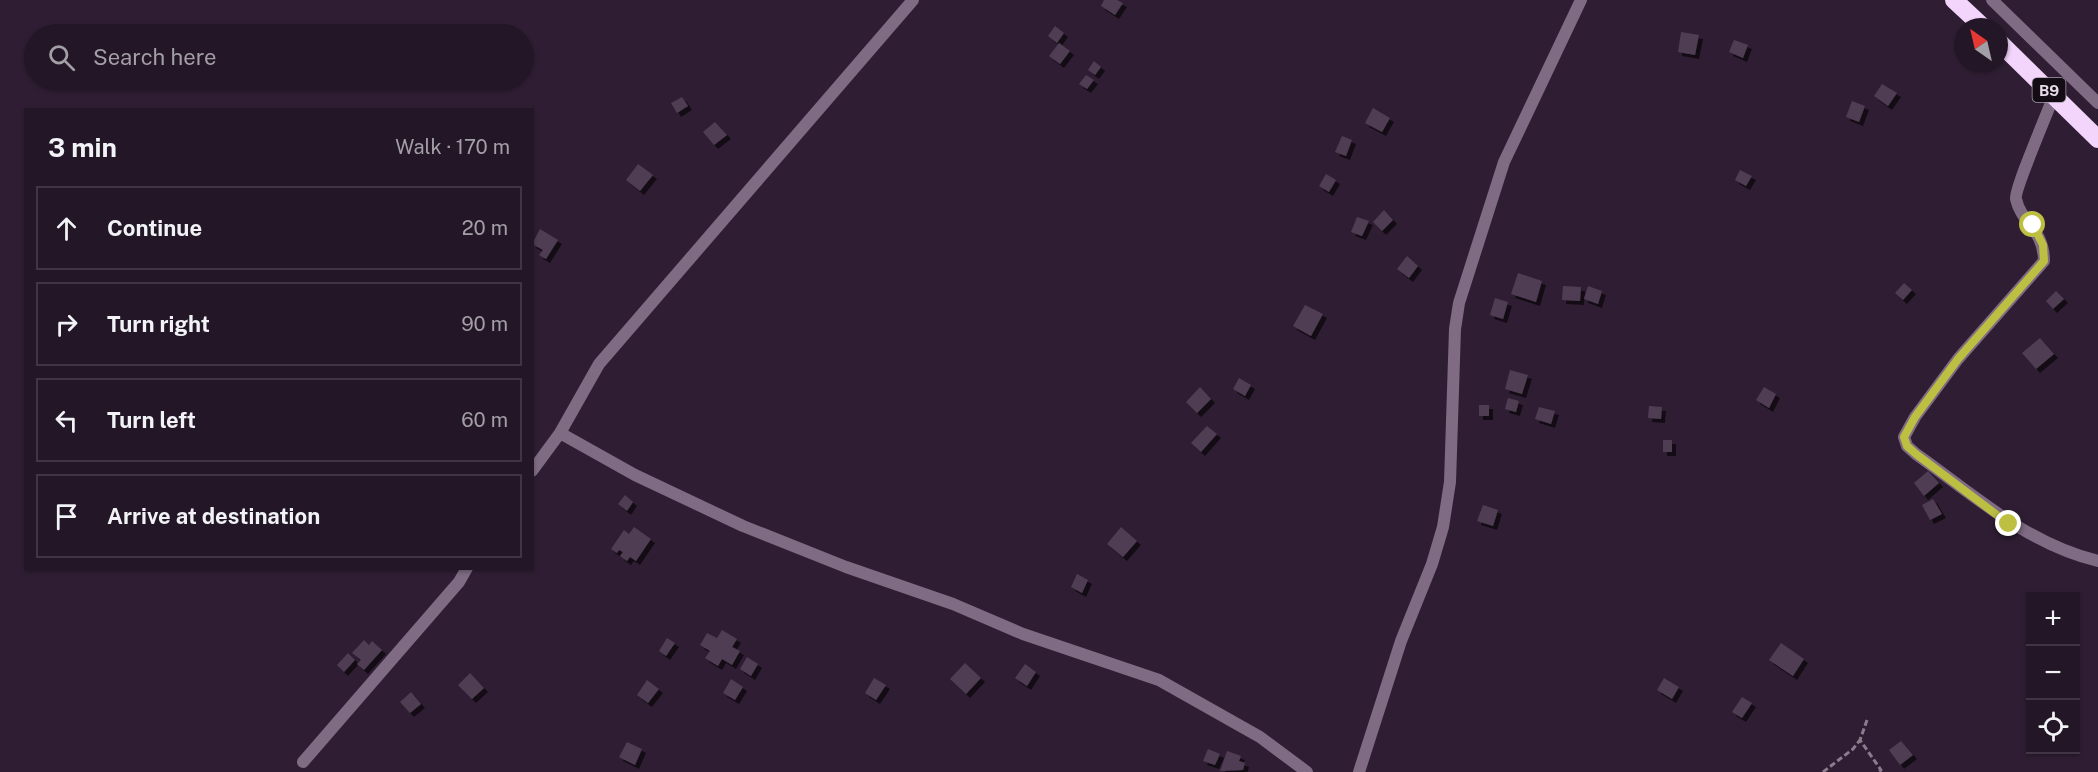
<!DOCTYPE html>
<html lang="en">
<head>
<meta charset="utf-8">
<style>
  :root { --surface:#231626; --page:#2b1f2e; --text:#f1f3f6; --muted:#a39fa7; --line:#403543 }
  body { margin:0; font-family:"Public Sans",sans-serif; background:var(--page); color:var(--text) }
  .controls { position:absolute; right:18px; bottom:18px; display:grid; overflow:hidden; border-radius:0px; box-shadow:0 2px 4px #0004 }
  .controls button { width:54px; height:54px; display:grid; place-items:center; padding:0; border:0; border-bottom:2px solid var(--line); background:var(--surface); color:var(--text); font:30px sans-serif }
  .compass { position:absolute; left:1954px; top:18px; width:54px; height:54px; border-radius:50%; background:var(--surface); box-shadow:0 2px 4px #0004; rotate:326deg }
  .stop { position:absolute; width:18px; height:18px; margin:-14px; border:4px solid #bdbf43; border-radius:50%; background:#fff }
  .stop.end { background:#bdbf43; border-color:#fff; box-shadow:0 2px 6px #0008 }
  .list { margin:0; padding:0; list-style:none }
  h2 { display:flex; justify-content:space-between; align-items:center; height:78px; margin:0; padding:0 24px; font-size:26px }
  h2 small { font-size:20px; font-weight:400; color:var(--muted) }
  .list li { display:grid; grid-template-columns:39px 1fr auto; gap:18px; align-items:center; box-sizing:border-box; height:84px; margin:0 12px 12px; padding:0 12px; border:2px solid var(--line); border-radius:0px }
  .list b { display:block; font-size:22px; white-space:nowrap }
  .list em { font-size:20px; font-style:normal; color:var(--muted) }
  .icon { flex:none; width:33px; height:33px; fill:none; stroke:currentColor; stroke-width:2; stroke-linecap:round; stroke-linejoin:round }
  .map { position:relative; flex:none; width:2098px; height:772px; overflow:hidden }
  .search { position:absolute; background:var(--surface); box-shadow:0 2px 4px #0004; left:24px; top:24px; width:510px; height:66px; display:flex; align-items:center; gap:15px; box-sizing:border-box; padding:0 21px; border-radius:33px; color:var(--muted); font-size:22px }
  .panel { position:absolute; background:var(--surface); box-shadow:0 2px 4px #0004; left:24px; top:108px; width:510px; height:462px; border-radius:0px }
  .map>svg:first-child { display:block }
</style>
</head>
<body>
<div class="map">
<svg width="2098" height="772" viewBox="0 0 2098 772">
  <defs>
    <filter id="shadow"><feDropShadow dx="4" dy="4" stdDeviation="0" flood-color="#0009"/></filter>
  </defs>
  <rect width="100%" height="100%" fill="#2f1e33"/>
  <path fill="#4f3d53" filter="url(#shadow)" d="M1104,0H1117L1123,3L1115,15L1101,6Z
    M1055,26L1064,33L1057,43L1048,36Z
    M1681,32L1699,35L1695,55L1678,52Z
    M1734,40L1748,45L1743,58L1729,52Z
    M1059,43L1070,51L1060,64L1049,56Z
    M1094,61L1101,67L1095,75L1088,70Z
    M1086,75L1094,80L1087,89L1079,84Z
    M1882,84L1897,93L1888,106L1874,96Z
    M682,97L688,106L677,113L671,103Z
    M1852,101L1865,106L1859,122L1846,117Z
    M1373,108L1390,118L1382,132L1365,123Z
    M715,122L727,135L714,145L703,132Z
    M1342,136L1352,140L1346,156L1335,152Z
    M638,164L653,175L640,191L626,180Z
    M1740,170L1752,176L1746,186L1735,180Z
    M1326,174L1336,180L1329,192L1319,186Z
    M1384,210L1393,220L1382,231L1373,222Z
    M1357,217L1369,221L1362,236L1351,232Z
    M540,229L558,240L546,259L539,255L543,250L532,244Z
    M1407,256L1418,266L1409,278L1397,269Z
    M1518,273L1542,281L1536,302L1511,294Z
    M1904,283L1912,290L1903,300L1895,293Z
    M1563,286L1581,287L1580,301L1562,300Z
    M1588,286L1602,291L1598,304L1584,299Z
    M2056,291L2064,299L2053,309L2046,301Z
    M1495,298L1508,302L1503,319L1490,315Z
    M1305,305L1323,314L1311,336L1293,326Z
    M2040,338L2054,354L2036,369L2022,353Z
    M1510,370L1528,375L1522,394L1505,389Z
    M1239,378L1251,385L1245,396L1233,389Z
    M1200,387L1211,399L1197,413L1186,402Z
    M1764,387L1776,394L1769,408L1756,400Z
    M1508,398L1519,401L1516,412L1505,409Z
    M1479,405H1489V416H1479Z
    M1649,406L1662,407L1661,419L1648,418Z
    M1539,407L1555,411L1551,424L1535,419Z
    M1207,426L1217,434L1201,452L1191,443Z
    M1663,440H1672V452H1663Z
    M1928,471L1939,483L1924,496L1914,483Z
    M625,495L633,502L627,511L618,504Z
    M1933,499L1942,514L1930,520L1922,505Z
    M1483,505L1498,510L1493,526L1477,521Z
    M634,527L651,539L636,561L630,557L627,561L620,556L623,552L619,550L617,553L611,549L624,530L629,534Z
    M1121,527L1137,541L1123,557L1107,544Z
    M1077,574L1088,580L1082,593L1071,587Z
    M722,630L737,639L732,647L740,651L732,665L722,659L718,666L705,658L710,651L700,645L707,633L717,638Z
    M667,638L675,643L666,656L659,651Z
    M364,640L369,645L372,641L382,650L364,670L357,664L361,660L352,653Z
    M1781,643L1804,659L1793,676L1769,660Z
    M348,653L355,660L344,672L337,665Z
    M747,657L758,664L751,676L740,669Z
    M965,663L981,678L966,694L950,679Z
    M1025,664L1036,672L1027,686L1015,678Z
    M470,673L484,688L472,699L458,685Z
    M874,678L886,685L876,700L865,693Z
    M1664,678L1679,687L1672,699L1657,690Z
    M731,679L743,687L735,700L723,693Z
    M647,680L659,689L648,703L637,695Z
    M411,692L421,704L410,713L400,702Z
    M1742,697L1752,703L1742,718L1732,712Z
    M1901,741L1913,755L1900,765L1889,750Z
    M627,742L642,749L635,765L619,757Z
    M1208,749L1220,754L1215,765L1203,761Z
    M1227,751L1241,756L1239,761L1245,763L1243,770L1220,771Z"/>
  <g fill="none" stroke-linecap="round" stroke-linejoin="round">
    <path stroke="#8a7c8d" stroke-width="3" stroke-dasharray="6 3" stroke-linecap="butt" d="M1867,720L1860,740L1881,770L1879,772
      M1823,772L1853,749L1860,740"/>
    <path stroke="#7f6b84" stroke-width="12" d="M1992,0L2098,103
      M2054,95C2048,112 2014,190 2016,199C2021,223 2044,229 2044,261L1958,359L1915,417L1904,437L1907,446L1916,454C1974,495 2027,544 2098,561
      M560,433L635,475L743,526L846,567L953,604L1023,634L1159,680L1260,737L1307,772
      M532,471L560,433L599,364L913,0
      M303,762L459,582L467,568
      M1359,772L1401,641L1432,564L1443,527L1450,482L1455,329L1459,303L1504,162L1581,0"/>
    <path stroke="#f3d5fb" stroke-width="18" d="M1954,0L1983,27
      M1999,42L2098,139"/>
  </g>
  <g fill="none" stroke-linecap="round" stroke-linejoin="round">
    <path stroke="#bdbf43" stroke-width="8" d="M2009,524L1916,454L1907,446L1904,437L1915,417L1958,359L2044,261L2043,245L2033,225"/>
  </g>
  <g text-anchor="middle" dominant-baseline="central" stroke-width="4.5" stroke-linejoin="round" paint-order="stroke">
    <rect fill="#130c15" stroke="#a79da9" stroke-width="1.5" x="2032.5" y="78" width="33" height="24" rx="4.5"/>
    <g font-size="15" font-weight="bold" fill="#e6dbe8">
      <text x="2049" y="90">B9</text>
    </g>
  </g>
</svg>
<div class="controls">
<button>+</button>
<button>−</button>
<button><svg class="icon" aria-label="locate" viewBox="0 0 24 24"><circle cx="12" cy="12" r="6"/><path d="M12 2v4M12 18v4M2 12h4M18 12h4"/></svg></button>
</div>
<svg class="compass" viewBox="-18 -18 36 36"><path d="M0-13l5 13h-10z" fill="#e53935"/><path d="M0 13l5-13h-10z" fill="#a39fa7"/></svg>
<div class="stop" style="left:2033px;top:225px"></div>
<div class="stop end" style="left:2009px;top:524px"></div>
<div class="search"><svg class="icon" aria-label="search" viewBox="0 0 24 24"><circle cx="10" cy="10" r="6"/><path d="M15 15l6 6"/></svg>Search here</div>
<section class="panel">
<h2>3 min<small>Walk · 170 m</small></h2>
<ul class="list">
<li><svg class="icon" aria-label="ahead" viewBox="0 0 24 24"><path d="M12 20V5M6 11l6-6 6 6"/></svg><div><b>Continue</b></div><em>20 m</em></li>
<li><svg class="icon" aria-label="right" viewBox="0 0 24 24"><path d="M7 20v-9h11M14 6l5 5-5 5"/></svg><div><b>Turn right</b></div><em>90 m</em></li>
<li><svg class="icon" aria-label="left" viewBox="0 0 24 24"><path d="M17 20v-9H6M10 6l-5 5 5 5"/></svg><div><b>Turn left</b></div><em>60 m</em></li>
<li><svg class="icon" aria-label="arrive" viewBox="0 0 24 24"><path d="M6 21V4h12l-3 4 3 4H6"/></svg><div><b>Arrive at destination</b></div></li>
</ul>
</section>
</div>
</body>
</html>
